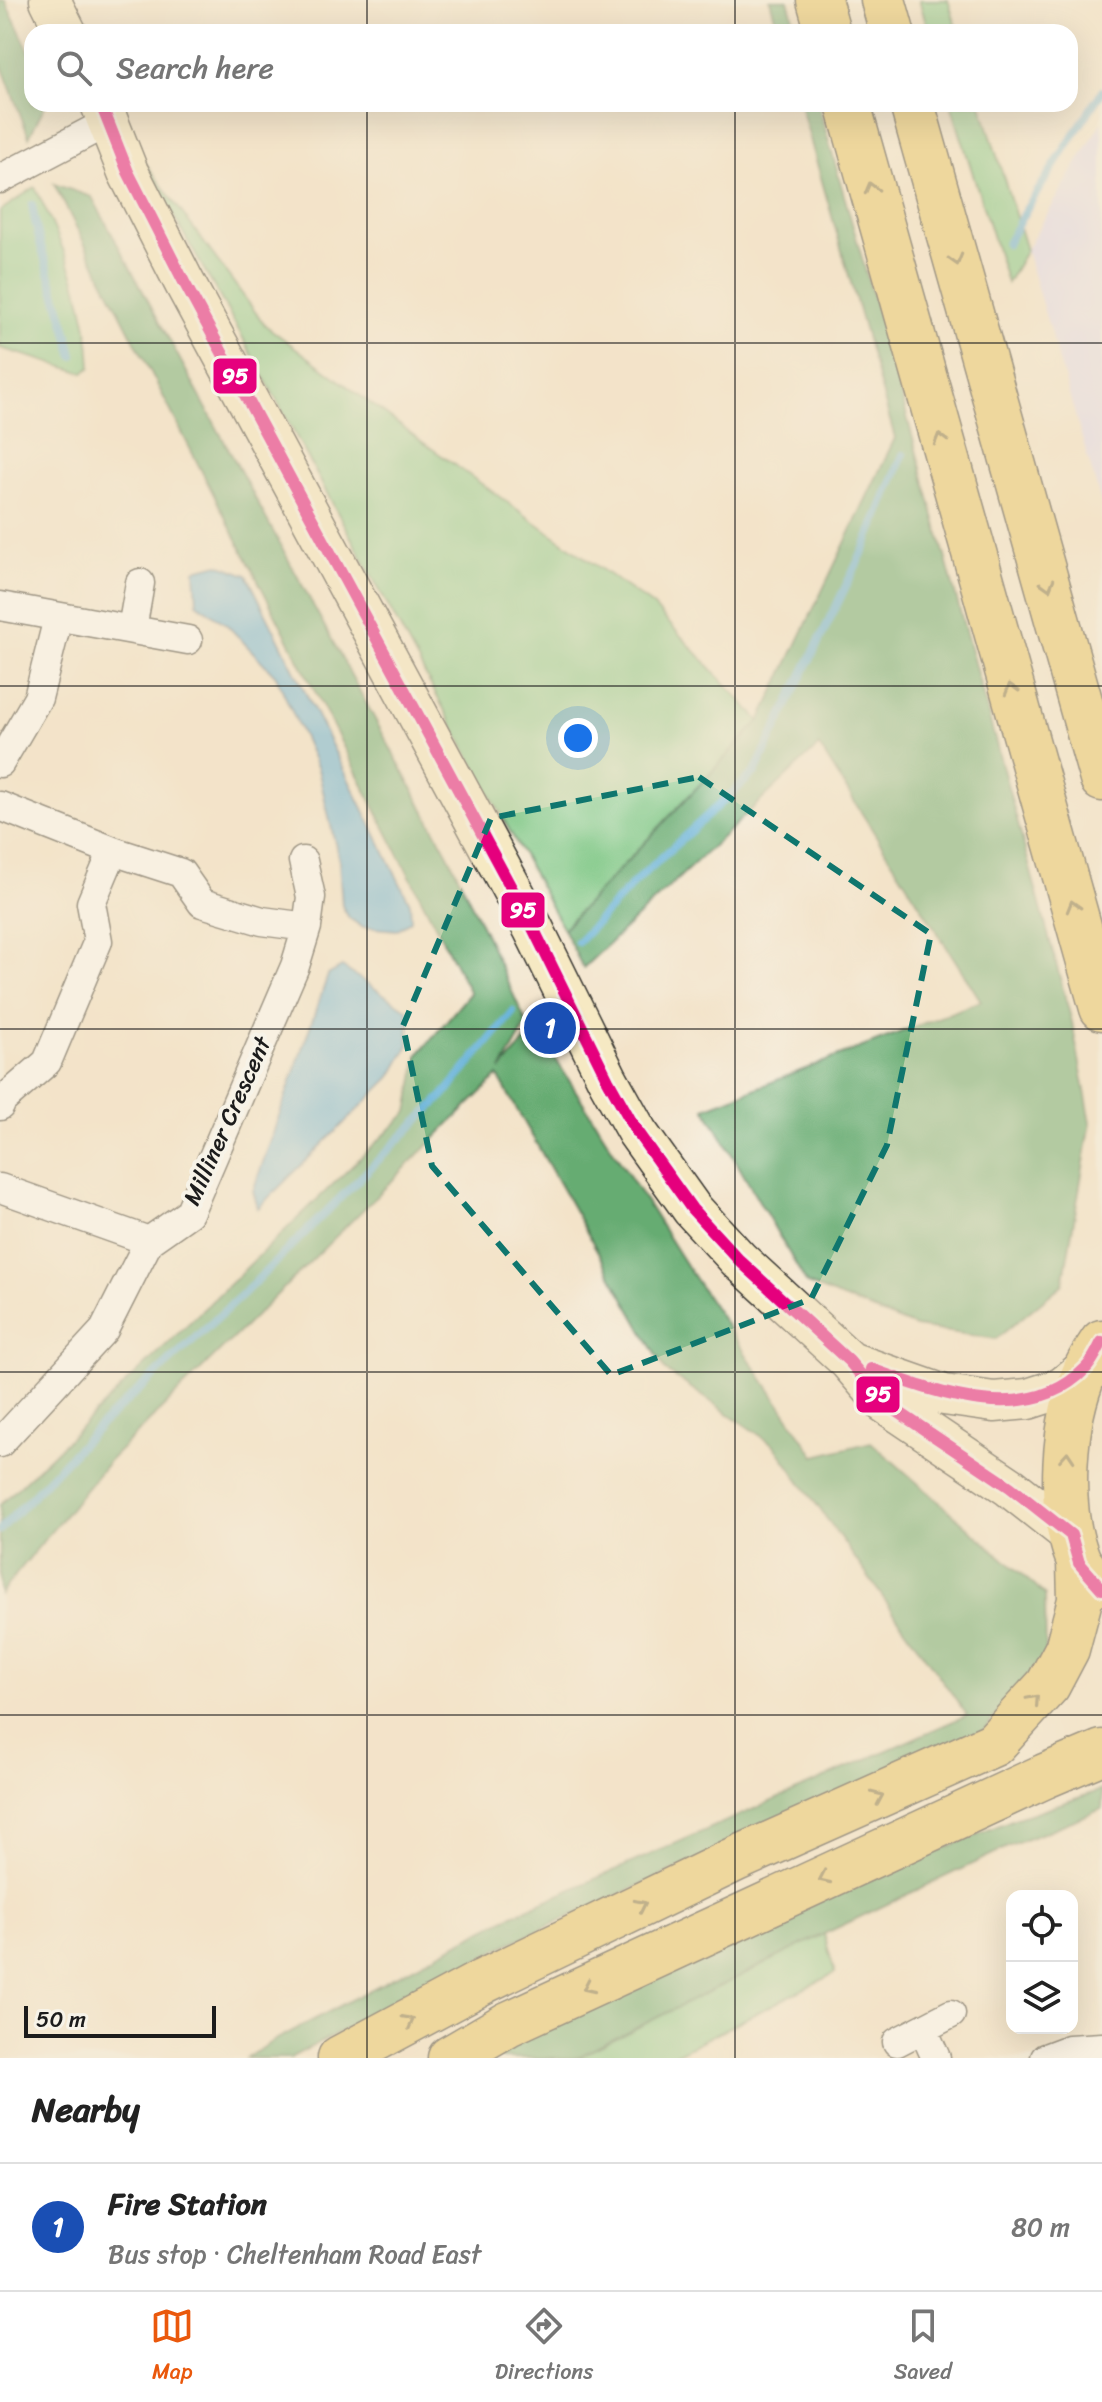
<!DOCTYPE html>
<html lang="en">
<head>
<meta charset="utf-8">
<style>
  :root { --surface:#fff; --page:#f6f6f6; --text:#222; --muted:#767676; --line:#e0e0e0; --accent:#ea580c }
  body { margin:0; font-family:Sriracha,sans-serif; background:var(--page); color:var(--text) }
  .controls { position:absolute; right:24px; bottom:24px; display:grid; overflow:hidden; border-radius:16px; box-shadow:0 8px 32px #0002 }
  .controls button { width:72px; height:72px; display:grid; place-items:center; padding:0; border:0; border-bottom:2px solid var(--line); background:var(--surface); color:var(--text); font:40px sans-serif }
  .scale { position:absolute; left:24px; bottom:20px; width:192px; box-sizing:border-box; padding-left:8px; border:4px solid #1c1c1c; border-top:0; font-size:22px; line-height:28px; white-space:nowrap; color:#1c1c1c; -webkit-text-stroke:6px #f7f3e8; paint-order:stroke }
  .you { position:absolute; left:578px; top:738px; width:28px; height:28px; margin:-20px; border:6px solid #fff; border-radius:50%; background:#1a73e8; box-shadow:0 0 0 12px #1a73e833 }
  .badge { display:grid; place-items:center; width:52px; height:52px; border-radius:50%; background:var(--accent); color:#fff; font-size:26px; font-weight:700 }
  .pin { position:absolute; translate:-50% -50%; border:4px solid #fff; box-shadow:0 2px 8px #0006 }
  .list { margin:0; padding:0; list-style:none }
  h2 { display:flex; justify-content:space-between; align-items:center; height:104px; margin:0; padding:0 32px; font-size:34px }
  h2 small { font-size:26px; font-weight:400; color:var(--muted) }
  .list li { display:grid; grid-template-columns:52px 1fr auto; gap:24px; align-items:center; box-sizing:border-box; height:128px; padding:0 32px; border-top:2px solid var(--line) }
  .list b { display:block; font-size:30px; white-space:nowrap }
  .list p { margin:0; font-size:26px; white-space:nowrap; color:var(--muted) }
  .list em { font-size:26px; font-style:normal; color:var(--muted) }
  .icon { flex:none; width:44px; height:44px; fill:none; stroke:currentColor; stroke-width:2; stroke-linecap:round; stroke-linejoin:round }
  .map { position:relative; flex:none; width:1102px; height:2058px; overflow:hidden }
  .search { position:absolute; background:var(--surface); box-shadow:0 8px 32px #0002; left:24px; right:24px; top:24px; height:88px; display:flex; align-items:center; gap:20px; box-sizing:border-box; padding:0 28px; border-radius:24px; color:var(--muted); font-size:30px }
  .sheet { height:232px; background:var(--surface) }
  nav { display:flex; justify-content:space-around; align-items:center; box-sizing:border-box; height:112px; border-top:2px solid var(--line); background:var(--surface); font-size:22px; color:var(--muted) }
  nav a { display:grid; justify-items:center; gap:4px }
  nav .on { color:var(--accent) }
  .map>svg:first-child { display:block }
</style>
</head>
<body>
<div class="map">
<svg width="1102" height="2058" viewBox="0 0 1102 2058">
  <rect width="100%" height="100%" fill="#f7f3e8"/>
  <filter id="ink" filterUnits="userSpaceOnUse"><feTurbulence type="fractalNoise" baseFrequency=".0125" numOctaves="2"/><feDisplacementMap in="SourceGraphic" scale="16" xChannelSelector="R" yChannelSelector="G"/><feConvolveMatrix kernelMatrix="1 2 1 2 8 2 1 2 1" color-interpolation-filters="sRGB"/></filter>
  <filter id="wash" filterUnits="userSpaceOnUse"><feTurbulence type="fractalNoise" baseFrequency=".006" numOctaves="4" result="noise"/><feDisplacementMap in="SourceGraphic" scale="32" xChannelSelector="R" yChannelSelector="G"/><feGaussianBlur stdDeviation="1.8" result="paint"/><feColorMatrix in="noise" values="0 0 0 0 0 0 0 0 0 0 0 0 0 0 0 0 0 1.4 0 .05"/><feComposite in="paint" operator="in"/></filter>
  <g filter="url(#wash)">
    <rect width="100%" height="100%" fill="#f3e3c9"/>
    <path fill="#dcd6f6" d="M1102,122V505L1026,250Z"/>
    <path fill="#7dc785" stroke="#4c7250" stroke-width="2" d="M919,0H948L958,32H929Z
      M951,104H981L1026,250L1007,283Z
      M137,152L265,325L424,443L653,606L760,721L563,929L238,329Z
      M35,187C63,247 89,299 91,367L84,373L0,348V211Z
      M824,1934L835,1973L668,2058H576Z"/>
    <path fill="#66ac72" stroke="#416447" stroke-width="2" d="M0,0H5L32,57V104H46L29,137L0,61Z
      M770,0H788L797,32H779Z
      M800,104H818L897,380L1072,1022L1091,1122L1063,1284L996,1339L915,1327L807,1284L705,1108L981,1001L819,746L583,968L563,929L760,721L895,438Z
      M54,184L92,197L449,856L527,1024L501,1070L536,1028L687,1267L815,1456L871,1442L1045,1595L1046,1655L981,1734L508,1944L290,2058H247L275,2040L504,1919L967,1715L774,1445L665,1370L498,1076L109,1461L0,1594V1505L3,1502L408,1112L418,1055L470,993Z
      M1102,1790V1809L1010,1846L824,1934L576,2058H488L534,2034L814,1903L1014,1819Z"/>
    <path fill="#60b0da" stroke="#3e667b" stroke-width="2" d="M218,564L247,575L410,903L411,920L397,930L362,927L349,918L342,906L339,861L318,769L276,676L227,625L197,603L195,570Z
      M342,967L408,1010L409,1045L391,1077L258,1208L253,1191L328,975Z"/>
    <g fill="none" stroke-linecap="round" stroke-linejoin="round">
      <path stroke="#60b0da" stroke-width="8" d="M32,205C40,257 62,304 73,356
        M1007,244L1027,208L1102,91
        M578,942L637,880L755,772L866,545L903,455
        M0,1530L92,1433L245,1292L444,1095L513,1012"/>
    </g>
  </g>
  <g filter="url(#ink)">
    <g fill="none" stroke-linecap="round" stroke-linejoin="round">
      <defs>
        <path id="minor" d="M0,179L110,121
          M0,606L188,640
          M132,629L140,583
          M0,763L38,698L58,618
          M0,806L113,851L181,873L202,903L262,921L307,927
          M0,1106L2,1101L47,1062L98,941L91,903L113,851
          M0,1188L149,1241
          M0,1443L104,1330L149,1241L189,1213L295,966L307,927L311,897L303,861
          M923,2029L936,2058
          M897,2042L951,2014
          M1045,2058L1069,2049L1102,2047"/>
        <path id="secondary" d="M50,0L66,32
          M101,104L128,172L184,282L533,928L608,1080L637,1132L692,1209L739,1260L849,1361L885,1403L1010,1487L1071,1535
          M853,1363L944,1395L994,1402L1028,1399L1062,1388L1086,1368"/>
        <path id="trunk" d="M819,0L828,32
          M883,0L892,32
          M848,104L1102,1008
          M912,104L1102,779
          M1097,1584C1091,1576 1082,1568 1078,1559C1057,1507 1063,1420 1086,1369C1090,1359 1097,1350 1102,1342
          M340,2058L484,1981L734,1860L994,1744L1048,1685L1067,1649L1080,1600L1079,1563
          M450,2058L508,2024L1045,1776L1102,1752"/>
      </defs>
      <use href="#minor" stroke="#3c3a36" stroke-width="31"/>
      <use href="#secondary" stroke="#3c3a36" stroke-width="43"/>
      <use href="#trunk" stroke="#3c3a36" stroke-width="47"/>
      <use href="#minor" stroke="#fff" stroke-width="28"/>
      <use href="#secondary" stroke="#f6e9c3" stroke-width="40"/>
      <use href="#trunk" stroke="#e9c769" stroke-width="44"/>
      <defs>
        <path id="bus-1" d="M101,104L128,172L184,282L533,928L608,1080L637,1132L692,1209L739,1260L849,1361L885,1403L1010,1487L1071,1535L1079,1563L1102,1589
          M871,1369C937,1393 1028,1428 1086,1368C1093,1361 1097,1351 1102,1342"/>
      </defs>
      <use href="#bus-1" stroke="#f7f3e8" stroke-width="18"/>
      <use href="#bus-1" stroke="#e5007d" stroke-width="12"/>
    </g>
    <defs><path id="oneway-chevron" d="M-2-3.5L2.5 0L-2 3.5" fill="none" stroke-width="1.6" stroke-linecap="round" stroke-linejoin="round" transform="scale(2)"/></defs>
    <g stroke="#827242">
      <use href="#oneway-chevron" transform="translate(871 188) rotate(-105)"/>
      <use href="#oneway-chevron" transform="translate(956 260) rotate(74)"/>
      <use href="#oneway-chevron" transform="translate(940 439) rotate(-106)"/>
      <use href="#oneway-chevron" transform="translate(1048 585) rotate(74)"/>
      <use href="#oneway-chevron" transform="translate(1011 689) rotate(-106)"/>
      <use href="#oneway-chevron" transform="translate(1073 906) rotate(-106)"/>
      <use href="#oneway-chevron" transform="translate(1067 1457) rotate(-86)"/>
      <use href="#oneway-chevron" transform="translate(1034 1700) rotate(-48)"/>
      <use href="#oneway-chevron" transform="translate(878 1797) rotate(-24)"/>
      <use href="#oneway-chevron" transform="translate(824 1878) rotate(155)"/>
      <use href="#oneway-chevron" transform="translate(641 1905) rotate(-26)"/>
      <use href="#oneway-chevron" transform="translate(588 1987) rotate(155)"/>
      <use href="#oneway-chevron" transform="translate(409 2021) rotate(-28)"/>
    </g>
  </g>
  <path d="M0 0H1102V2058H0ZM699,777L931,934L887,1145L811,1299L611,1375L432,1166L403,1026L491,818Z" fill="#f3e3c9" fill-opacity=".55" fill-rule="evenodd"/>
  <path fill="none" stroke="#0f766e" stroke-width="6" stroke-dasharray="16 10" stroke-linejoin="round" d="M699,777L931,934L887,1145L811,1299L611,1375L432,1166L403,1026L491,818Z"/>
  <path fill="none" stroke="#1c1c1c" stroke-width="2" stroke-opacity="0.55" d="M367,0V32M735,0V32M367,104V2058M735,104V2058M0,343H1102M0,686H1102M0,1029H1102M0,1372H1102M0,1715H1102"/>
  <g text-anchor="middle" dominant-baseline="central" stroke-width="8" stroke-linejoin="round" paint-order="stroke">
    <g font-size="24" fill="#1c1c1c" stroke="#f7f3e8">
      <text transform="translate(227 1121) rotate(-66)">Milliner Crescent</text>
    </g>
  </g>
  <g stroke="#f7f3e8" stroke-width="3">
    <rect x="212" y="357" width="46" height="38" rx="8" fill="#e5007d"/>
    <rect x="500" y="891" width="46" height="38" rx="8" fill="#e5007d"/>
    <rect x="855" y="1375" width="46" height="39" rx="8" fill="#e5007d"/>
  </g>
  <g font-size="22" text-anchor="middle" font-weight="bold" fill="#fff">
    <text x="235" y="384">95</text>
    <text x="523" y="918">95</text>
    <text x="878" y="1402">95</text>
  </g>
</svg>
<div class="controls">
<button><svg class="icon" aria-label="locate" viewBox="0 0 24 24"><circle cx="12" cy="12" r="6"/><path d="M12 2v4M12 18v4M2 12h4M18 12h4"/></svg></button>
<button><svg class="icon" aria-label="layers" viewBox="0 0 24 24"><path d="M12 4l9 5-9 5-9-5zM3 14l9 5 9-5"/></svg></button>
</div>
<div class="scale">50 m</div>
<div class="you"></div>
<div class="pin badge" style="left:550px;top:1028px;background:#1a4fb4">1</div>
<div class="search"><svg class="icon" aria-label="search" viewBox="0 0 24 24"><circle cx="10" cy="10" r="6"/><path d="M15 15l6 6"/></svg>Search here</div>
</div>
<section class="sheet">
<h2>Nearby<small></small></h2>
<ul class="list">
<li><span class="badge" style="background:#1a4fb4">1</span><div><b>Fire Station</b><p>Bus stop · Cheltenham Road East</p></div><em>80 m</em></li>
</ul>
</section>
<nav>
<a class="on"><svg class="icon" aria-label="map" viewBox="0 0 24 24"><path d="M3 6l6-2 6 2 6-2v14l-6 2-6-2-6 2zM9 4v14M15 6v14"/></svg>Map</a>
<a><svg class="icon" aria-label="directions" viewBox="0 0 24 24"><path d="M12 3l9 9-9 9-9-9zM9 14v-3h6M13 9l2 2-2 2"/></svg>Directions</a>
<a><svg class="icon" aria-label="saved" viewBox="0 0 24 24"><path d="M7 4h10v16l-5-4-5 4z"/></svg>Saved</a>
</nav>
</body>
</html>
